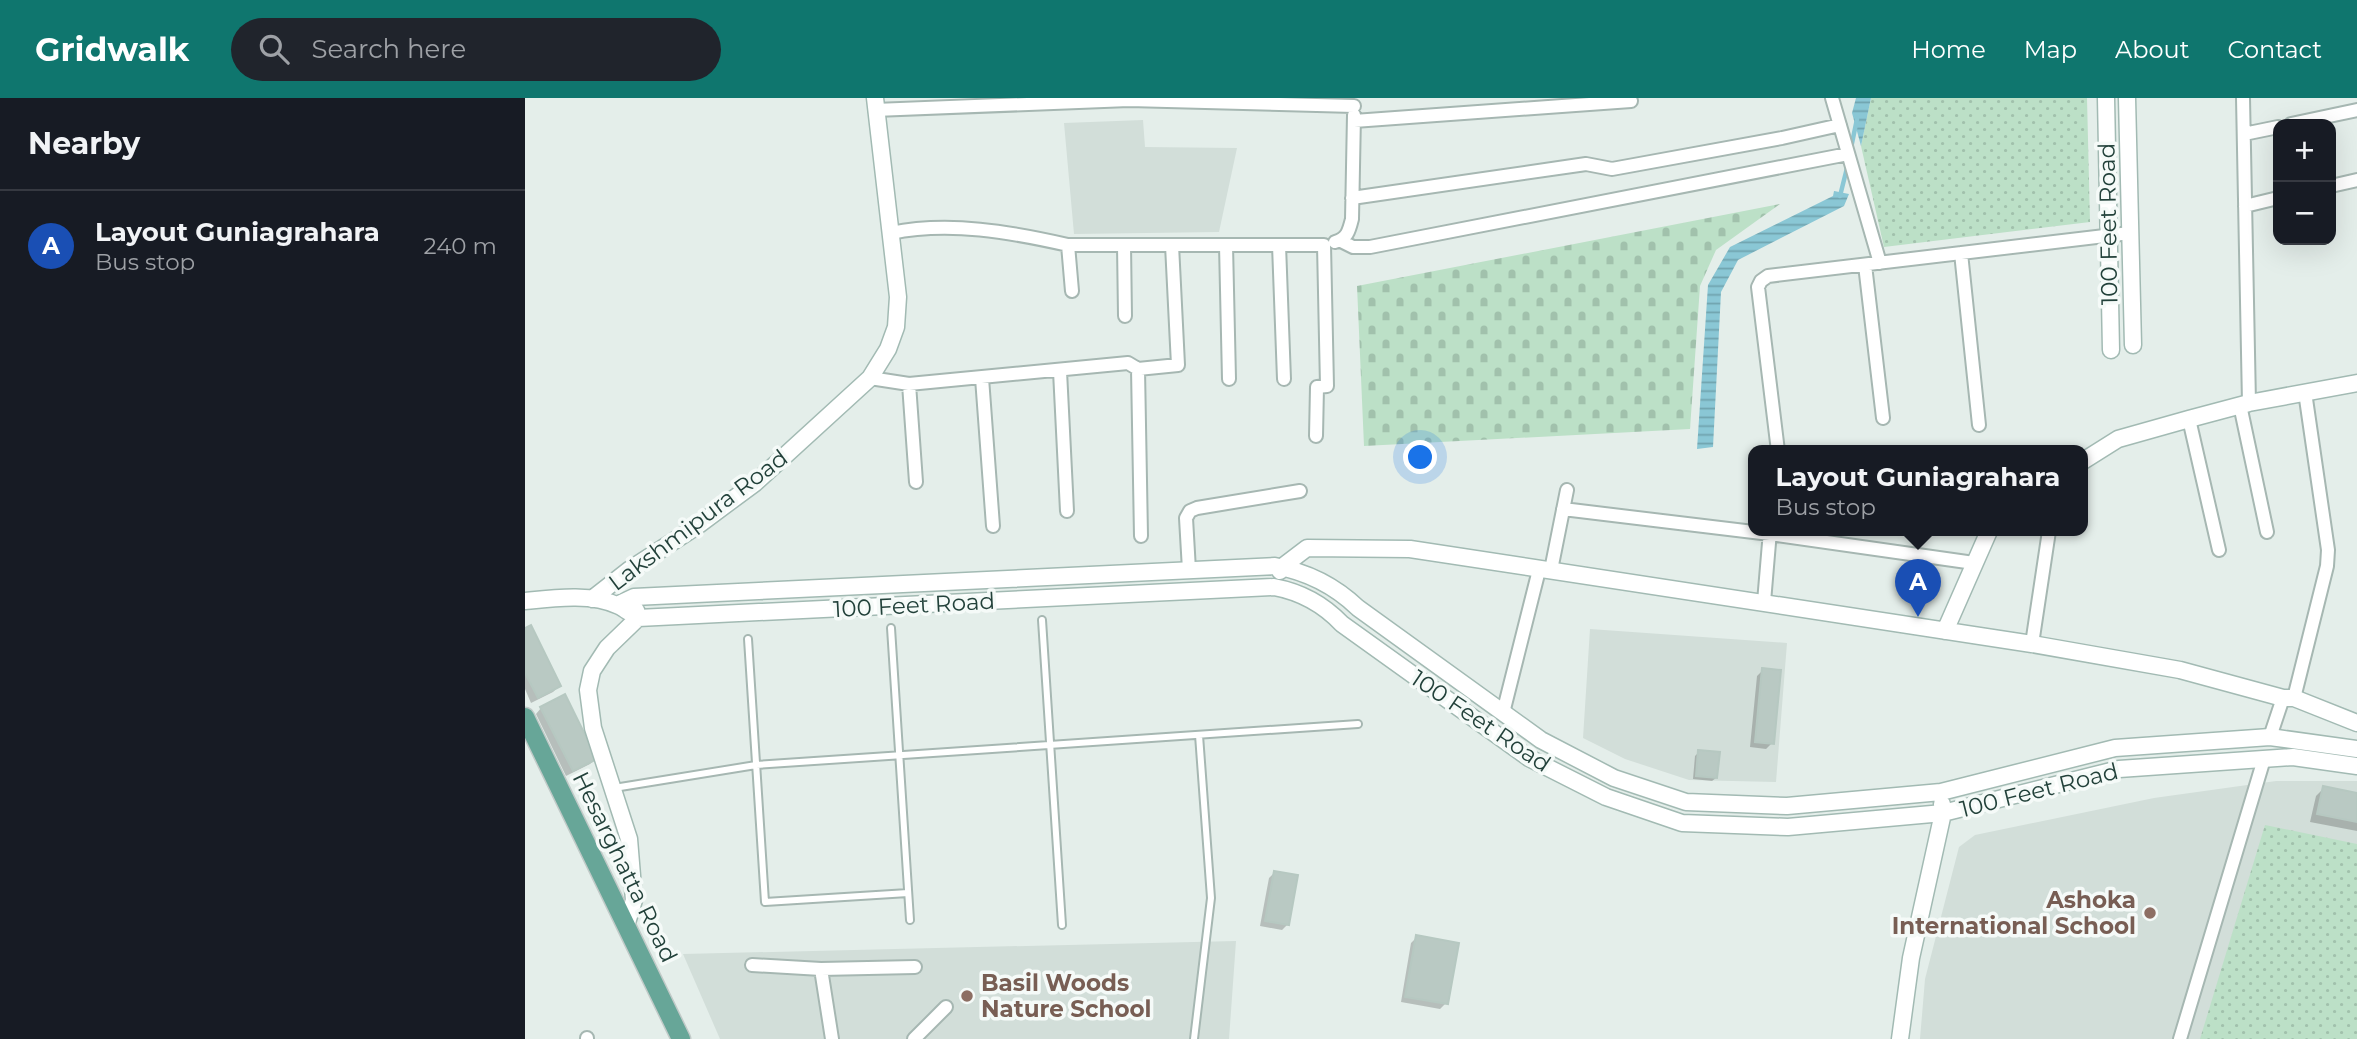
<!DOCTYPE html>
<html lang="en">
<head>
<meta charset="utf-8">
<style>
  :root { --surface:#171b24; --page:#20242c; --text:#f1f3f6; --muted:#9ea1a6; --line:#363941; --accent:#0f766e }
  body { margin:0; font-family:Montserrat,sans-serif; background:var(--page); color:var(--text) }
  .controls { position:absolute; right:21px; top:21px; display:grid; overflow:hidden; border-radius:14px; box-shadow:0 7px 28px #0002 }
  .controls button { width:63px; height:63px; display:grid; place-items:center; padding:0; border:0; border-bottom:2px solid var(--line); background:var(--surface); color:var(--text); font:35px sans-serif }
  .you { position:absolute; left:896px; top:360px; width:24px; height:24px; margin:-18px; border:5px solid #fff; border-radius:50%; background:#1a73e8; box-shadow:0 0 0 10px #1a73e833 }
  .badge { display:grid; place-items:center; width:46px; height:46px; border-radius:50%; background:var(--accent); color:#fff; font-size:23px; font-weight:700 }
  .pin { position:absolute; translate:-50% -58px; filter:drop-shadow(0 2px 4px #0008) }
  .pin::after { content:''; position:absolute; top:37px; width:24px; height:21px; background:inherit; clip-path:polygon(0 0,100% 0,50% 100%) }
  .popup { position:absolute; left:1223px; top:347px; width:340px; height:91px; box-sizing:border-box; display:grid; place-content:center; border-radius:14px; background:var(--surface); filter:drop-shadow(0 2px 5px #0005); font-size:23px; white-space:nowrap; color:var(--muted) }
  .popup b { font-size:26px; color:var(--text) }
  .popup::after { content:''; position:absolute; left:50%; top:100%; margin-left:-14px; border:14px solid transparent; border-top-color:var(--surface) }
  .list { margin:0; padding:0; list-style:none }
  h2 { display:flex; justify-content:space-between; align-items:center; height:91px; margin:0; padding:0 28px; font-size:30px }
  h2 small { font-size:23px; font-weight:400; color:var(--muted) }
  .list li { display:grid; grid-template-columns:46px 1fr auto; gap:21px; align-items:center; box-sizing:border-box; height:112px; padding:0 28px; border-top:2px solid var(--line) }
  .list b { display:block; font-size:26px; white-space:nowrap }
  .list p { margin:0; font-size:23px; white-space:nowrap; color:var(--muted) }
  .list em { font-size:23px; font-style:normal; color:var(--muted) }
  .icon { flex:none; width:38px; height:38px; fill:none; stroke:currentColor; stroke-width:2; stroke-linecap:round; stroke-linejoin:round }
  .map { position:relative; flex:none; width:1832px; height:941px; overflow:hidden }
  header { display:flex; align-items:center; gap:42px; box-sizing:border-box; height:98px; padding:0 35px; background:var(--accent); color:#fff }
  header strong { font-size:33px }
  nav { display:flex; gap:38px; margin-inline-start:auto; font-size:24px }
  .search { width:490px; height:63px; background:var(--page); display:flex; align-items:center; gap:18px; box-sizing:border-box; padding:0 24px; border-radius:38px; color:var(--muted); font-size:26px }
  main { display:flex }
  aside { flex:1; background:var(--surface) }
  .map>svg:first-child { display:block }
</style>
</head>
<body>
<header>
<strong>Gridwalk</strong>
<div class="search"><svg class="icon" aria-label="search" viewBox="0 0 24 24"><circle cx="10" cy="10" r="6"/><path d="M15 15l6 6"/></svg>Search here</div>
<nav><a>Home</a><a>Map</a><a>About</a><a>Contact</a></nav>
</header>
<main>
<aside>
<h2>Nearby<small></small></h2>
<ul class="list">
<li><span class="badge" style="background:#1a4fb4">A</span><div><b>Layout Guniagrahara</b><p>Bus stop</p></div><em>240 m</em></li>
</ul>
</aside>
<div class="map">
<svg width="1832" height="941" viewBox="0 0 1832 941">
  <defs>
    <pattern id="grass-dots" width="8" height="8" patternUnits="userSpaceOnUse" patternTransform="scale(1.75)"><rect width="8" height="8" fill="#bce0c7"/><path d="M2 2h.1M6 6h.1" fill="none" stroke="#a1c1ac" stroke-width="1.8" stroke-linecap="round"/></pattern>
    <pattern id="cemetery-stones" width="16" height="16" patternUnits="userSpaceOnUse" patternTransform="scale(1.75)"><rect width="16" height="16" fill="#bce0c7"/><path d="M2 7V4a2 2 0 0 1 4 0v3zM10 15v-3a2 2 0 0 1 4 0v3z" fill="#a1c1ac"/></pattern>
    <pattern id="water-rules" width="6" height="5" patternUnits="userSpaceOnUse" patternTransform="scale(1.75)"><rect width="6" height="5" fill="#8ac7d5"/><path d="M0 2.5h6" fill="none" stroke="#70a3ae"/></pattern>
  </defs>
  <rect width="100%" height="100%" fill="#e4eeea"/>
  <path fill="#d2ded9" d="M618,22L620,49L712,50L694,134L549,136L539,25Z
    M1065,531L1262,545L1251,684L1164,682L1100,661L1058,640Z
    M1751,683H1832V941H1395L1400,881L1434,749L1450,737L1629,700Z
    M711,843L704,941H195L158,856Z"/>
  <path fill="url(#grass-dots)" d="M1346,0H1562L1565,124L1359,149L1336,48Z
    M1740,727L1832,746V941H1675Z"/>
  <path fill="url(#cemetery-stones)" d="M1255,106L1191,152L1175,188L1165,331L839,348L832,188Z"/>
  <path fill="url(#water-rules)" d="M1331,0H1346L1336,48L1327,15Z
    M1309,93L1324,96L1319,108L1213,162L1196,194L1188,349L1172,351L1183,187L1205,149L1308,98Z"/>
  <path fill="#0003" d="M0,532L34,588L28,594L6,605L0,591Z
    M1238,572L1247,645L1241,651L1225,649L1232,578Z
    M16,610L70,661L65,666L41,678L11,616Z
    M1174,654L1191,680L1187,683L1168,681L1170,658Z
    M1799,690L1832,697V733L1785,724L1791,698Z
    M750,774L763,826L757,832L735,828L744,780Z
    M892,839L921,905L915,911L876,904L886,845Z"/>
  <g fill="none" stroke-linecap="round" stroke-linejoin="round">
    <path stroke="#8ac7d5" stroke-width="4.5" d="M1326,50L1332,21
      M1315,98L1323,66"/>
  </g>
  <path fill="#b9c9c3" stroke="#b6c8c1" stroke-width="2" d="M6,527L36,588L13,600L0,575V530Z
    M1237,570L1256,572L1249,646L1230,644Z
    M40,596L72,661L48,673L15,609Z
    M1173,652L1195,654L1192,680L1171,678Z
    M1798,688L1832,695V724L1792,716Z
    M749,773L773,777L764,827L740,823Z
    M891,837L934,845L923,906L880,899Z"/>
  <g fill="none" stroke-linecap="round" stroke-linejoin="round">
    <defs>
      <path id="lane" d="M517,522L537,827
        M366,530L385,822
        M223,541L240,804L383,795
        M89,690L231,667L833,626
        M669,941L686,800L674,637"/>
      <path id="street" d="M1307,0L1355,165
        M1718,0L1724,305
        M350,12L604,2L829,8
        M829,23L1106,3
        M1766,26L1832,12
        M1719,36L1753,29
        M1806,88L1832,82
        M827,100L1061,66L1087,71L1257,40L1315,27
        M1720,108L1753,100
        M366,135C424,123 486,134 543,147H799L802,288L792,289L791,338
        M816,143L828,149H845L1323,56
        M810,144C822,141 824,133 827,121L829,17
        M543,147L547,193
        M599,147L600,218
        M701,147L704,281
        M754,147L759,281
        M1436,155L1454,327
        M1340,167L1358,320
        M613,271L653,267L647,147
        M535,273L542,413
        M345,280L384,286L603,265L613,271L616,438
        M457,280L468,428
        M384,286L391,384
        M1715,307L1742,434
        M1664,321L1694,452
        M1253,353L1233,189L1236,183L1243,178L1605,135
        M1038,411L1245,436L1449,465
        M664,472L661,420L665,413L672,410L775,393
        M1026,472L1042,392
        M1239,504L1245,433
        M1507,546L1524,433
        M1769,600L1802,468L1803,452L1780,294
        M978,615L1014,472
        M1745,639L1758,600
        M227,867L296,871
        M62,940V941
        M307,941L296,871L390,869
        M389,941L421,909
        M1655,941L1739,661"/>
      <path id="secondary" d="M1581,0L1586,252
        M1602,0L1608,247
        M1558,363L1593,341L1664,321L1724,305L1832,285
        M755,473L757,469L782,450L885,451L1507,546L1655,572L1758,600H1769L1832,625
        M67,501L104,472L172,428L230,385L345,280L363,251L371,229L373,199L350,0
        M0,503C29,500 67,495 94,508C100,511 106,516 113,520L749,489C776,494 798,506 817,526L1004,660L1081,699L1157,725L1263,729L1418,715L1594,671L1768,659L1832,668
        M92,507L109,499L750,468C783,474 809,487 833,510L1016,642L1089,680L1161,704L1262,708L1416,694L1590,650L1745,639L1832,651
        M1420,533L1464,433
        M101,828L109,802L104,741L68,630L63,592L67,573L82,550L113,520L111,512
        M1375,941L1386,860L1418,715L1417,706"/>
      <path id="primary" d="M0,619L156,941"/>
    </defs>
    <use href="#lane" stroke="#a6b7b2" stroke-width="10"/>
    <use href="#street" stroke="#a6b7b2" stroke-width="16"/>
    <use href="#secondary" stroke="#a2bab3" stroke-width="19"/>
    <use href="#primary" stroke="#c1cac8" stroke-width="21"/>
    <use href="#lane" stroke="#fff" stroke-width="6"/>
    <use href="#street" stroke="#fff" stroke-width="12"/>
    <use href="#secondary" stroke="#fff" stroke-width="16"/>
    <use href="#primary" stroke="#67a698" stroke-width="18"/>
  </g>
  <g fill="#8d6e63" stroke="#f5faf8" stroke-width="2.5">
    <circle cx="1625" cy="815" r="7"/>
    <circle cx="442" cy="898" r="7"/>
  </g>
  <g text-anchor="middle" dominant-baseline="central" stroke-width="7" stroke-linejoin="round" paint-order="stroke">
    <g font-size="23" fill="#22413a" stroke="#f5faf8">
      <text transform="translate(1583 126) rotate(-91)">100 Feet Road</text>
      <text transform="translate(173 422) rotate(-37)">Lakshmipura Road</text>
      <text transform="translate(389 507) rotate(-3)">100 Feet Road</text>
      <text transform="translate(956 623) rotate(34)">100 Feet Road</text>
      <text transform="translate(1514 692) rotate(-14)">100 Feet Road</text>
      <text transform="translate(100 769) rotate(64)">Hesarghatta Road</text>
    </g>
    <g font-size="23" font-weight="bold" fill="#785e54" stroke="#f5faf8" text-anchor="end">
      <text x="1611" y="802">Ashoka<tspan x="1611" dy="26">International School</tspan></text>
      <text x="456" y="885" text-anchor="start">Basil Woods<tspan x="456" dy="26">Nature School</tspan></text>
    </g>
  </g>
</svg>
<div class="controls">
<button>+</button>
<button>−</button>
</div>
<div class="you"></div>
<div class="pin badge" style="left:1393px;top:519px;background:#1a4fb4">A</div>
<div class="popup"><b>Layout Guniagrahara</b>Bus stop</div>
</div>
</main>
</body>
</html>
